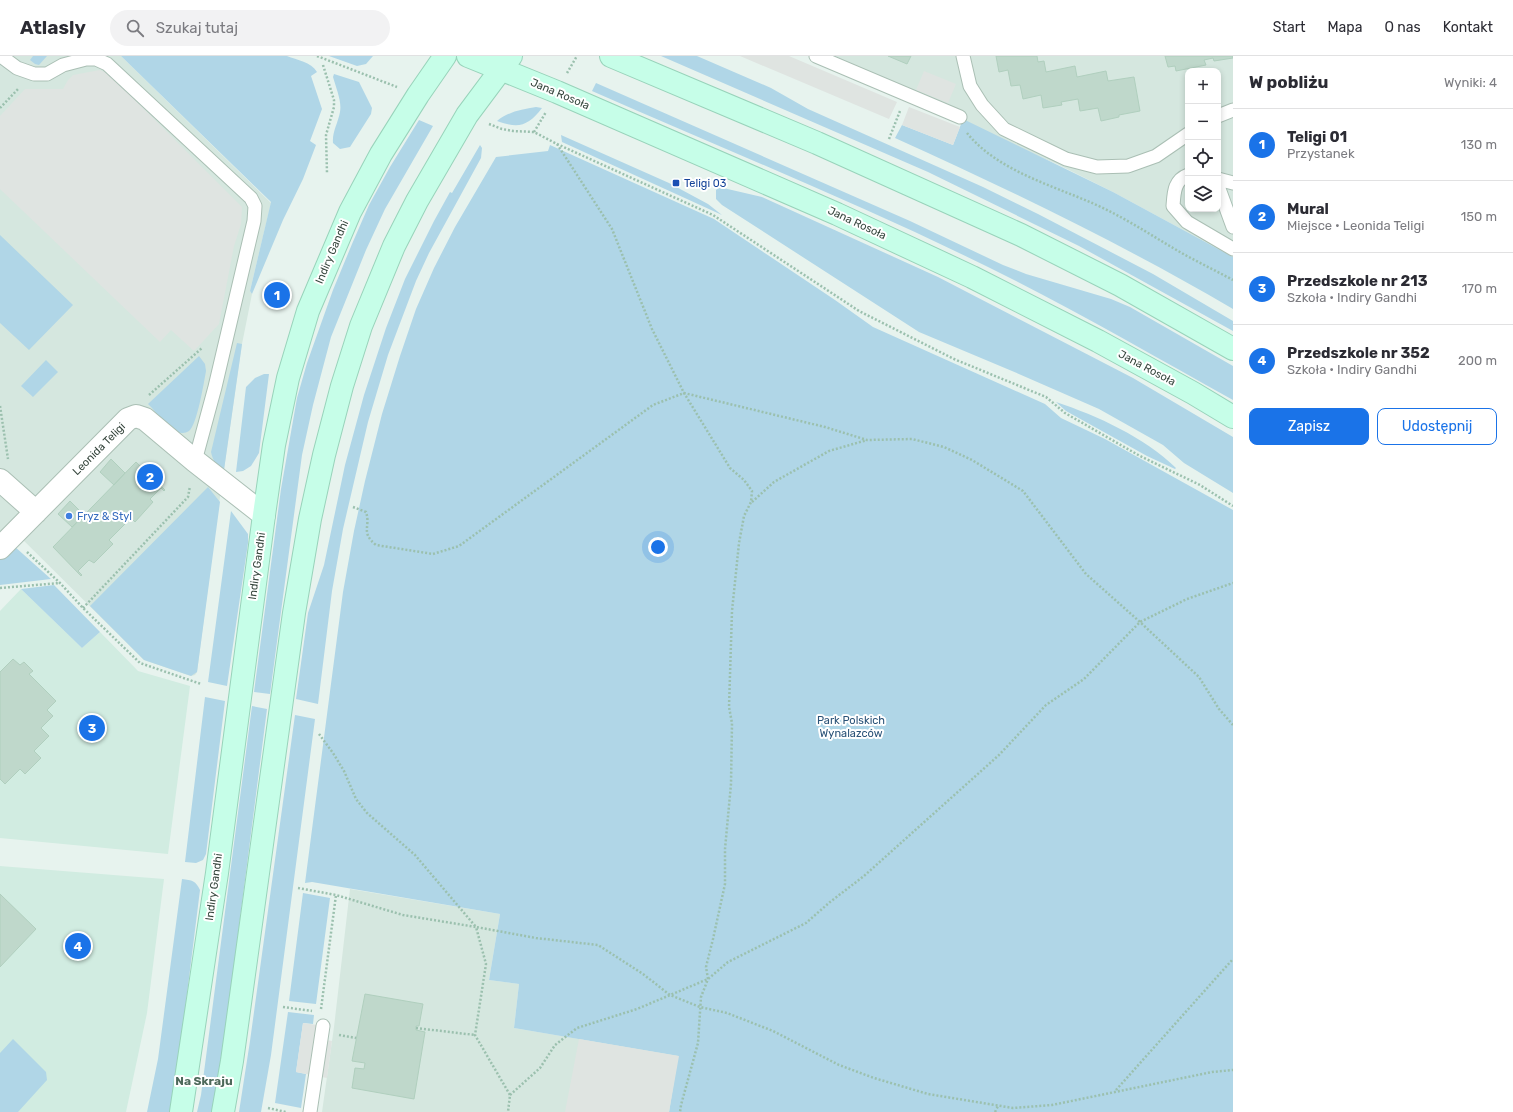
<!DOCTYPE html>
<html lang="pl">
<head>
<meta charset="utf-8">
<style>
  :root { --surface:#fff; --page:#f2f2f3; --text:#2b2b33; --muted:#7c7c81; --line:#e1e1e2; --accent:#1a73e8 }
  body { margin:0; font-family:Rubik,sans-serif; background:var(--page); color:var(--text) }
  .controls { position:absolute; right:12px; top:12px; display:grid; overflow:hidden; border-radius:8px; box-shadow:0 2px 6px #0003 }
  .controls button { width:36px; height:36px; display:grid; place-items:center; padding:0; border:0; border-bottom:1px solid var(--line); background:var(--surface); color:var(--text); font:20px sans-serif }
  .you { position:absolute; left:658px; top:491px; width:14px; height:14px; margin:-10px; border:3px solid #fff; border-radius:50%; background:#1a73e8; box-shadow:0 0 0 6px #1a73e833 }
  .badge { display:grid; place-items:center; width:26px; height:26px; border-radius:50%; background:var(--accent); color:#fff; font-size:13px; font-weight:700 }
  .pin { position:absolute; translate:-50% -50%; border:2px solid #fff; box-shadow:0 1px 4px #0006 }
  .list { margin:0; padding:0; list-style:none }
  h2 { display:flex; justify-content:space-between; align-items:center; height:52px; margin:0; padding:0 16px; font-size:17px }
  h2 small { font-size:13px; font-weight:400; color:var(--muted) }
  .list li { display:grid; grid-template-columns:26px 1fr auto; gap:12px; align-items:center; box-sizing:border-box; height:72px; padding:0 16px; border-top:1px solid var(--line) }
  .list b { display:block; font-size:15px; white-space:nowrap }
  .list p { margin:0; font-size:13px; white-space:nowrap; color:var(--muted) }
  .list em { font-size:13px; font-style:normal; color:var(--muted) }
  .actions { display:flex; gap:8px; padding:12px 16px }
  .actions a { flex:1; padding:9px 0; border:1px solid var(--accent); border-radius:8px; text-align:center; font-size:14px; color:var(--accent) }
  .actions .main { background:var(--accent); color:#fff }
  .icon { flex:none; width:22px; height:22px; fill:none; stroke:currentColor; stroke-width:2; stroke-linecap:round; stroke-linejoin:round }
  .map { position:relative; flex:none; width:1233px; height:1056px; overflow:hidden }
  header { display:flex; align-items:center; gap:24px; box-sizing:border-box; height:56px; padding:0 20px; background:var(--surface); border-bottom:1px solid var(--line) }
  header strong { font-size:19px }
  nav { display:flex; gap:22px; margin-inline-start:auto; font-size:14px }
  .search { width:280px; height:36px; background:var(--page); display:flex; align-items:center; gap:10px; box-sizing:border-box; padding:0 14px; border-radius:22px; color:var(--muted); font-size:15px }
  main { display:flex }
  aside { flex:1; background:var(--surface) }
  .map>svg:first-child { display:block }
</style>
</head>
<body>
<header>
<strong>Atlasly</strong>
<div class="search"><svg class="icon" aria-label="search" viewBox="0 0 24 24"><circle cx="10" cy="10" r="6"/><path d="M15 15l6 6"/></svg>Szukaj tutaj</div>
<nav><a>Start</a><a>Mapa</a><a>O nas</a><a>Kontakt</a></nav>
</header>
<main>
<div class="map">
<svg width="1233" height="1056" viewBox="0 0 1233 1056">
  <rect width="100%" height="100%" fill="#e7f3ee"/>
  <path fill="#d5e7df" fill-rule="evenodd" d="M0,0H121L271,147L250,235L252,238L242,288L217,462L197,616L195,619L191,620L144,604L10,471L0,481Z
    M810,0H1233V201L1113,136L1059,109ZM1188,15H1218V153H1188Z
    M350,833L500,858L489,924L519,928L514,972L679,1000L669,1056H322L334,971Z"/>
  <path fill="#d1ece1" d="M21,533L82,592L100,576L138,615L190,630L168,798L0,782V555Z
    M0,810L164,823L147,957L126,1056H0Z"/>
  <path fill="#b0d6e7" d="M33,0H47L39,9L35,8L30,4Z
    M121,0H287C297,4 311,6 317,16L311,20L322,53L310,85L316,89L303,123L283,164L252,238L250,235L271,146Z
    M329,0H373L366,8L357,10Z
    M661,0H697L771,32L808,53L983,131L1038,158L1153,218L1233,265V275L1079,190L928,116Z
    M334,18L359,26L372,52L371,58L350,91L340,93L333,87C332,76 338,67 340,56C342,45 336,32 333,21Z
    M596,27L910,165L1003,209L1026,218L1111,243L1130,251L1233,310V344C1152,299 1071,252 988,211C858,147 724,93 592,35Z
    M536,51L542,52C528,70 519,73 497,65C508,56 522,53 536,51Z
    M963,63L1113,136L1233,201V253C1124,189 1010,134 895,82L902,69L953,89Z
    M419,64L433,70L385,153L366,194L331,281L313,349L302,399L270,638L254,636L281,433L297,342L307,307L333,234L352,188L369,149L390,111Z
    M561,79L669,127L708,148L722,159L562,86Z
    M480,89L482,92L481,102L429,197L416,225L388,299L368,366L343,473L332,535L318,648L296,643L308,557L324,509L345,409L364,339L386,272L405,223L434,165L450,136L452,137Z
    M550,89L714,163L835,244L873,271L1045,348L1061,362L1105,383L1233,454V1056H669L678,1000L514,972L519,928L489,924L500,858L312,826L305,827L343,536L354,475L365,425L382,358L400,300L416,253L434,212L455,171L496,101L548,95Z
    M719,131L762,141L938,221L1133,322L1233,381V437L1184,407L1163,389L1099,353L1012,315L919,276L722,149L716,143V134Z
    M0,179L73,249L29,294L0,267Z
    M237,287L242,288L224,414C216,410 213,405 211,396Z
    M199,300L205,308L206,315C204,326 197,369 189,375C185,378 178,377 174,375C163,369 157,356 148,348Z
    M46,304L58,316L33,341L21,330Z
    M264,318H269L259,397L251,410L243,415L236,416L246,331L255,322Z
    M1056,346C1098,360 1144,381 1176,412L1175,413L1147,400L1066,355Z
    M208,431L220,446L197,616L191,620L144,604L90,550Z
    M231,455L248,478V487L227,630L208,626Z
    M14,490L51,523L0,529V504Z
    M54,529L100,576L82,592L21,533Z
    M205,641L225,645L206,798L203,804L196,807L185,806Z
    M252,650L267,653L218,1034L214,1056H197L201,1039Z
    M295,659L315,663L271,999L261,1056H239L250,985Z
    M182,823C192,824 196,825 200,834L174,1042L170,1056H147L158,1003Z
    M303,837L330,842L316,948L289,945Z
    M288,956L314,959L313,968L303,967L296,1016L306,1018L301,1052L275,1047Z
    M13,983L46,1016L47,1024L18,1056H0V997Z"/>
  <path fill="#dfe4e1" d="M740,0H789L897,46L889,63Z
    M100,14L109,18L242,151L241,168L234,190L219,268L194,295L171,274L160,286L0,133V60L25,33H63L68,24L73,19Z
    M924,15L956,28L948,47L916,34Z
    M909,51L960,71L953,89L902,69Z
    M303,967L317,969L315,982L332,985L327,1022L296,1016Z
    M579,983L679,1000L669,1056H565Z"/>
  <path fill="#bfd8cb" stroke="#b0cfbe" d="M888,0H911L907,8Z
    M996,0H1037L1038,6L1044,5L1046,16L1075,10L1077,21L1106,15L1108,25L1134,21L1140,55L1119,59V61L1101,65L1098,52L1080,55L1078,43L1061,46L1062,49L1043,52L1041,39L1023,43L1020,29L1011,30L1008,14L999,16Z
    M1165,0H1233V2L1214,5L1213,2L1204,4L1206,9L1176,15L1175,10L1168,11Z
    M111,403L125,417L114,429L100,416Z
    M136,406L165,434L164,435L161,432L150,443L153,446L135,466L131,462L109,484L113,488L94,507L89,504L78,515L82,519L81,520L53,491Z
    M70,445L84,459L72,471L58,458Z
    M13,603L20,609L24,606L33,615L29,618L56,645L47,654L53,660L41,672L49,680L34,695L41,702L25,718L20,713L5,728L0,723V616Z
    M0,838L36,873L0,911Z
    M365,938L423,948L419,970H416V974L425,976L414,1043L352,1032L355,1012L364,1013L365,1007L352,1005Z"/>
  <g fill="none" stroke-linecap="round" stroke-linejoin="round">
    <defs>
      <path id="lane" d="M1,0L17,12L34,18H47L63,9L86,3H96L107,8L251,142L255,150L254,165L215,331L195,405
        M816,0L960,61
        M963,0L970,30L982,49L1004,73L1066,103L1097,111L1128,110L1156,100L1188,78
        M1218,60L1233,54
        M1188,119C1174,124 1174,137 1173,150L1187,166L1233,193
        M1218,123L1233,127
        M1218,130L1233,171
        M310,1056L323,970"/>
      <path id="street" d="M0,424L36,456
        M0,492L128,363L136,360L145,363L195,405L264,459"/>
      <path id="secondary" d="M468,0L557,36L837,158L972,221L1098,285L1193,337L1233,361
        M611,0L817,87L1021,179L1120,229L1233,293
        M181,1056L217,817L264,459L274,389L288,322L308,255L350,156L381,98L418,39L445,0
        M223,1056L232,1005L294,557L310,463L324,399L342,330L361,270L394,190L417,145L467,59L511,0"/>
    </defs>
    <use href="#lane" stroke="#aabfb4" stroke-width="15"/>
    <use href="#street" stroke="#aabfb4" stroke-width="24"/>
    <use href="#secondary" stroke="#98d3ba" stroke-width="24"/>
    <path stroke="#9bc0ae" stroke-width="2.5" stroke-dasharray="2 2" stroke-linecap="butt" d="M317,0L397,31
      M323,9L334,44V51L326,79L327,117
      M567,17L577,0
      M0,52L19,32
      M489,68L502,73L513,75L534,76L557,88L713,159L859,255L954,303L1046,341L1065,357L1140,400L1200,429L1233,450
      M534,76L546,56
      M967,77C1002,120 1066,132 1113,157C1138,170 1162,186 1187,200C1202,208 1218,216 1233,224
      M889,83L900,55
      M557,88L612,173L652,273L684,337L730,412L744,424L752,435L751,446L744,460L739,487L732,555L729,651L732,667L731,728L725,793V828L713,883L706,911L708,923L701,941L698,987L681,1049L680,1056
      M149,339L202,292
      M0,350L8,403
      M752,446L774,426L829,395L867,384
      M353,451L366,456C371,471 360,476 376,489L433,498L459,490L653,349L684,337L825,371L867,384L912,383L944,391L972,404L1023,435L1086,518L1140,566L1199,621L1219,653L1233,669
      M27,496L60,527L83,552L140,607L201,628
      M0,532L60,527
      M83,552L188,441L190,430
      M319,678L333,697L344,715L356,743L367,757L415,799L476,871L536,882L598,889L643,918L670,939L700,951L727,957L773,975L839,1009L874,1022L928,1038L1013,1052L1052,1049L1212,1016L1233,1014
      M298,832L336,839L403,859L476,871L486,908L475,979L510,1039L508,1056
      M283,951L312,955
      M321,953L336,839
      M416,972L475,979
      M339,979L356,982
      M1116,1034L1233,903
      M510,1039L540,1012L555,989L577,972L637,953L708,923L728,906L806,867L830,846L864,820L999,699L1046,649L1084,623L1140,566L1187,543L1233,527
      M268,1052L286,1056
      M995,1056L998,1050"/>
    <use href="#lane" stroke="#fff" stroke-width="13"/>
    <use href="#street" stroke="#fff" stroke-width="22"/>
    <use href="#secondary" stroke="#c6fee8" stroke-width="22"/>
  </g>
  <rect fill="#1a4fb4" stroke="#fff" stroke-width="1.5" x="672" y="123" width="8" height="8" rx="2"/>
  <circle fill="#3f7fe0" stroke="#fff" stroke-width="1.5" cx="69" cy="460" r="4"/>
  <g text-anchor="middle" dominant-baseline="central" stroke-width="4" stroke-linejoin="round" paint-order="stroke">
    <g font-size="11" fill="#36463d" stroke="#fff">
      <text transform="translate(560 38) rotate(23)">Jana Rosoła</text>
      <text transform="translate(857 167) rotate(25)">Jana Rosoła</text>
      <text transform="translate(332 196) rotate(-67)">Indiry Gandhi</text>
      <text transform="translate(1147 312) rotate(28)">Jana Rosoła</text>
      <text transform="translate(99 393) rotate(-45)">Leonida Teligi</text>
      <text transform="translate(257 510) rotate(-82)">Indiry Gandhi</text>
      <text transform="translate(214 831) rotate(-82)">Indiry Gandhi</text>
    </g>
    <g font-size="11" fill="#164399" stroke="#fff" text-anchor="start">
      <text x="684" y="127">Teligi 03</text>
    </g>
    <g font-size="11" fill="#366cbe" stroke="#fff" text-anchor="start">
      <text x="77" y="460">Fryz &amp; Styl</text>
    </g>
    <g font-size="11" fill="#2a5277" stroke="#fff">
      <text x="851" y="664">Park Polskich<tspan x="851" dy="13">Wynalazców</tspan></text>
    </g>
    <g font-size="12" font-weight="bold" fill="#4d695a" stroke="#fff">
      <text x="204" y="1025">Na Skraju</text>
    </g>
  </g>
</svg>
<div class="controls">
<button>+</button>
<button>−</button>
<button><svg class="icon" aria-label="locate" viewBox="0 0 24 24"><circle cx="12" cy="12" r="6"/><path d="M12 2v4M12 18v4M2 12h4M18 12h4"/></svg></button>
<button><svg class="icon" aria-label="layers" viewBox="0 0 24 24"><path d="M12 4l9 5-9 5-9-5zM3 14l9 5 9-5"/></svg></button>
</div>
<div class="you"></div>
<div class="pin badge" style="left:277px;top:239px">1</div>
<div class="pin badge" style="left:150px;top:421px">2</div>
<div class="pin badge" style="left:92px;top:672px">3</div>
<div class="pin badge" style="left:78px;top:890px">4</div>
</div>
<aside>
<h2>W pobliżu<small>Wyniki: 4</small></h2>
<ul class="list">
<li><span class="badge">1</span><div><b>Teligi 01</b><p>Przystanek</p></div><em>130 m</em></li>
<li><span class="badge">2</span><div><b>Mural</b><p>Miejsce · Leonida Teligi</p></div><em>150 m</em></li>
<li><span class="badge">3</span><div><b>Przedszkole nr 213</b><p>Szkoła · Indiry Gandhi</p></div><em>170 m</em></li>
<li><span class="badge">4</span><div><b>Przedszkole nr 352</b><p>Szkoła · Indiry Gandhi</p></div><em>200 m</em></li>
</ul>
<div class="actions"><a class="main">Zapisz</a><a>Udostępnij</a></div>
</aside>
</main>
</body>
</html>
